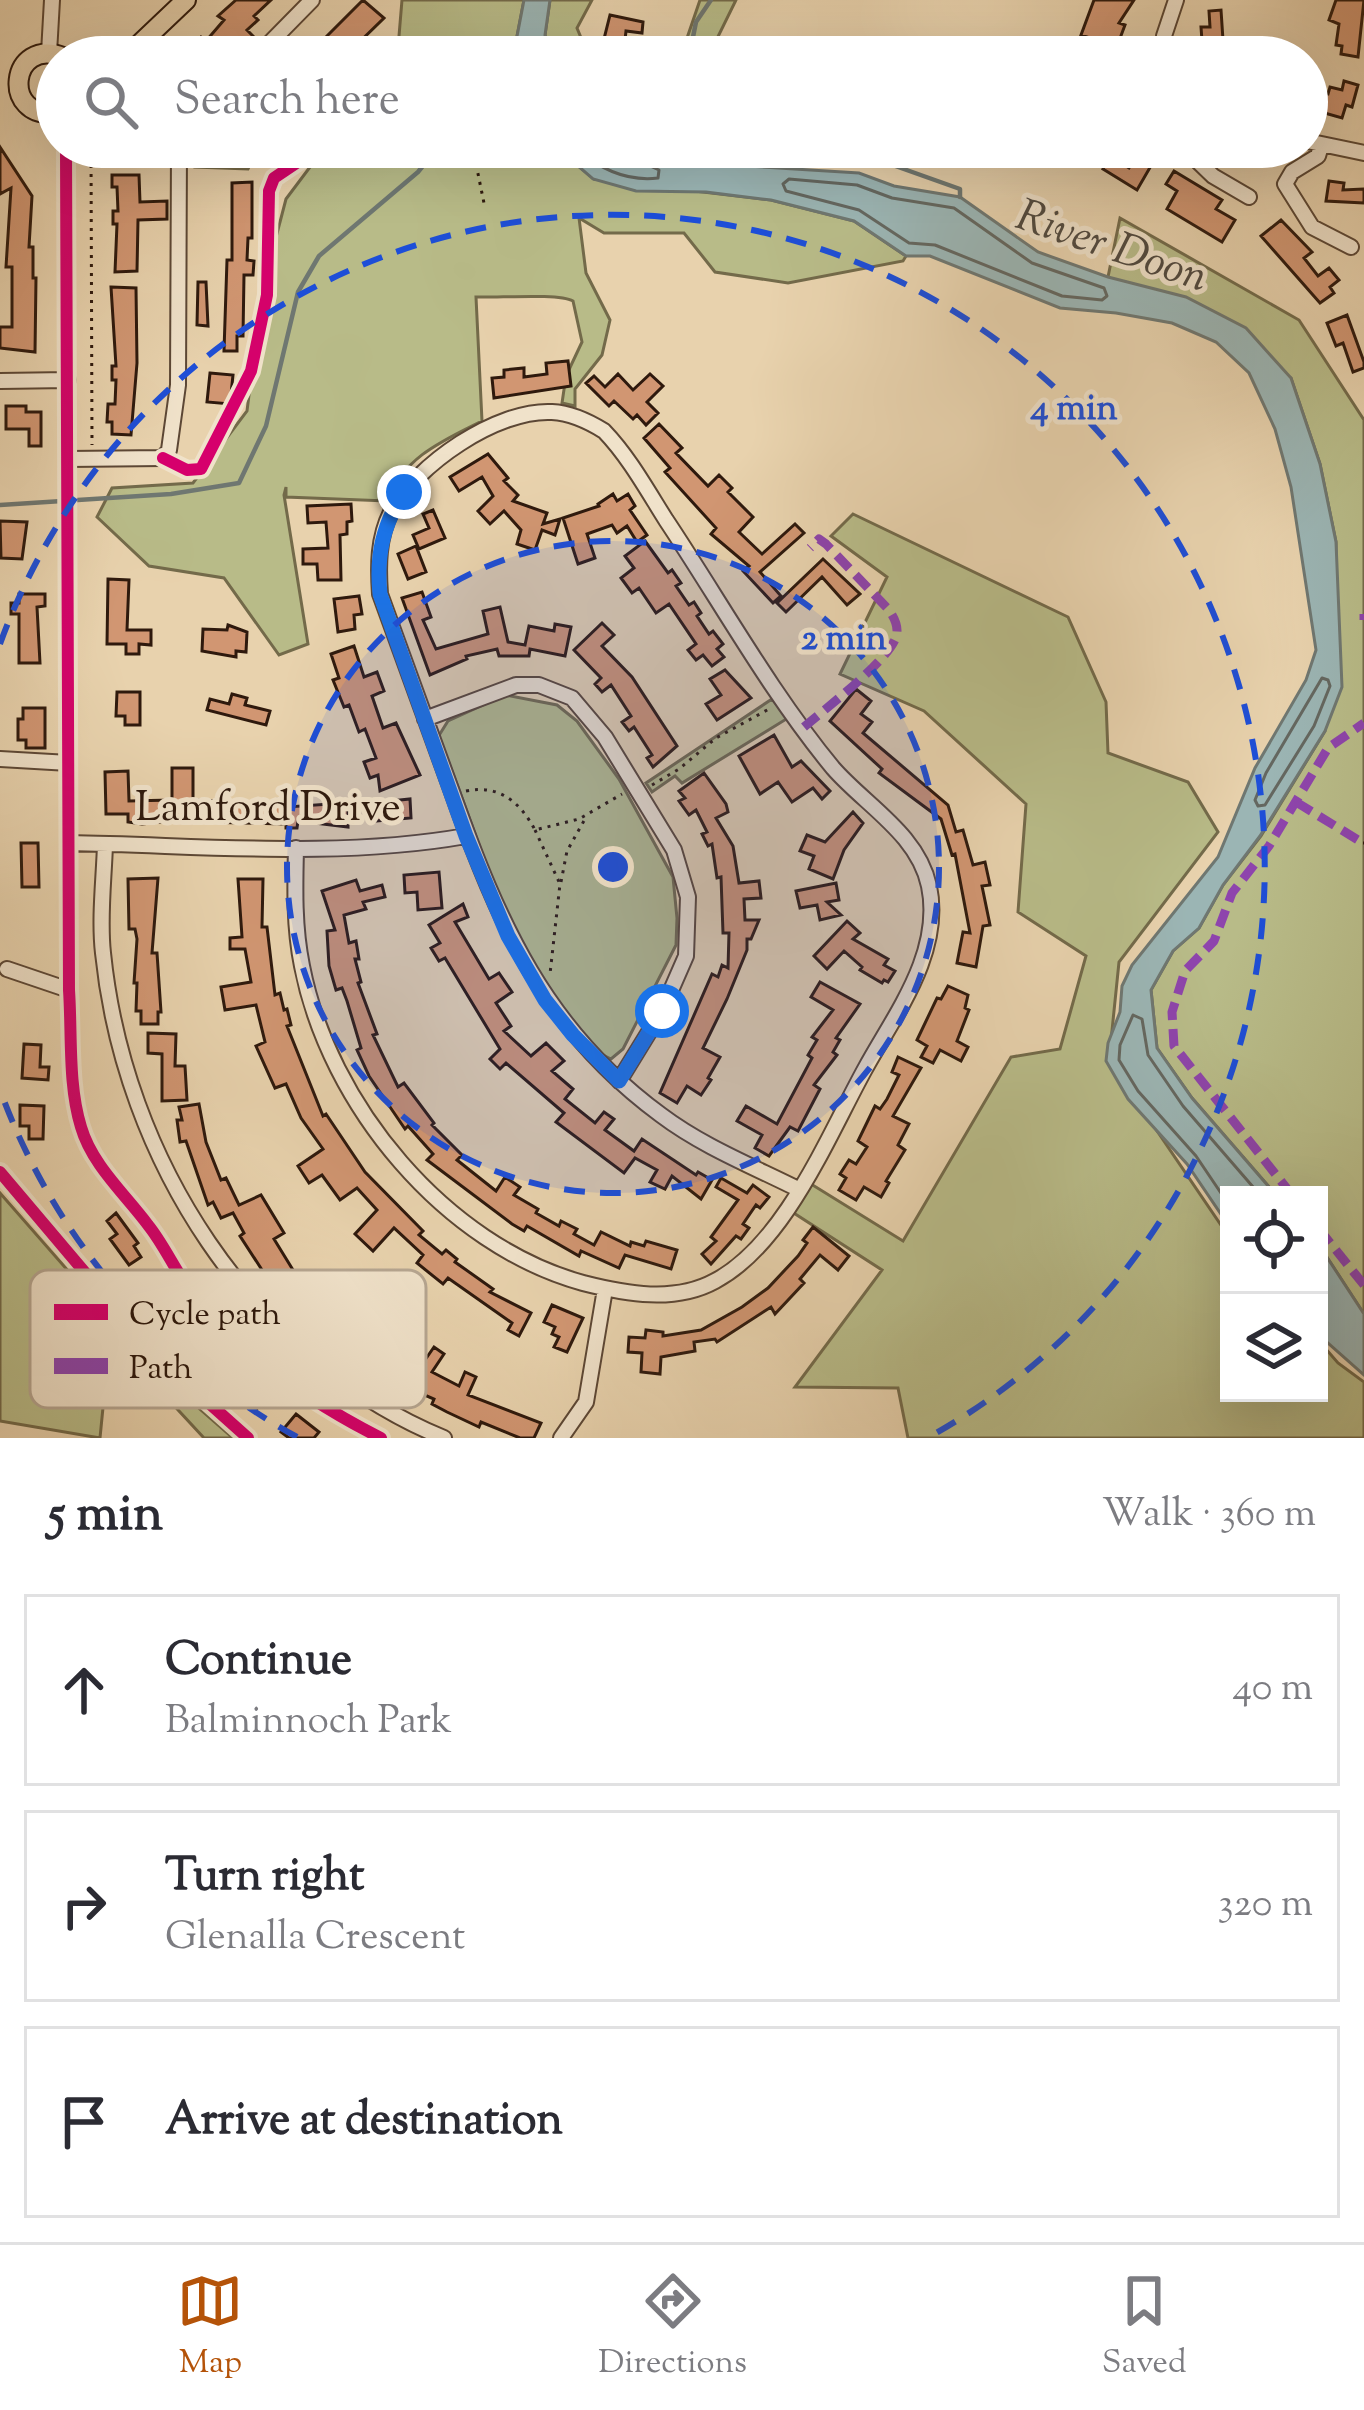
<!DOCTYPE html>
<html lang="en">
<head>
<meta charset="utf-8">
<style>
  :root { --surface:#fff; --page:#f2f2f3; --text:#2b2b33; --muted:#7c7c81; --line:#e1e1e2; --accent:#b45309 }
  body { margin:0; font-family:"Sorts Mill Goudy",serif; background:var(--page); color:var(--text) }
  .controls { position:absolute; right:36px; bottom:36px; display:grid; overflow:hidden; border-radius:0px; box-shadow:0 12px 48px #0002 }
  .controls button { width:108px; height:108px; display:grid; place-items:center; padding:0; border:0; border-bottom:3px solid var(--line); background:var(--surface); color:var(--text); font:60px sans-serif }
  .stop { position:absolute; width:36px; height:36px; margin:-27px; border:9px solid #1a73e8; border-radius:50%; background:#fff }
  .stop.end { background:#1a73e8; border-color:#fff; box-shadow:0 3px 12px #0008 }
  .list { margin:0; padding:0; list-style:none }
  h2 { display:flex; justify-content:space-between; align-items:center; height:156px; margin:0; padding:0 48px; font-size:51px }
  h2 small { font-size:39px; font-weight:400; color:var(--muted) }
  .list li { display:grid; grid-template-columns:78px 1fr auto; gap:36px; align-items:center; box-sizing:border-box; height:192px; margin:0 24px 24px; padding:0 24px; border:3px solid var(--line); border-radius:0px }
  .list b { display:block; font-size:45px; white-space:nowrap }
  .list p { margin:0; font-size:39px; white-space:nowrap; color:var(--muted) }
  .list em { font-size:39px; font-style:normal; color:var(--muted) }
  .icon { flex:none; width:66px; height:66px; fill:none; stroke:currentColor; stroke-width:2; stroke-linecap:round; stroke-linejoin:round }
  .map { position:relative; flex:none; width:1364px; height:1438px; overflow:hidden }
  .search { position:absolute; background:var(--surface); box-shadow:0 12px 48px #0002; left:36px; right:36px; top:36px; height:132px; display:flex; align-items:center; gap:30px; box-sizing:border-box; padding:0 42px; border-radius:66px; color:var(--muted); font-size:45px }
  .sheet { height:804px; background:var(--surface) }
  nav { display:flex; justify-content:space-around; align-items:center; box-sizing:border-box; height:168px; border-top:3px solid var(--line); background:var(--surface); font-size:33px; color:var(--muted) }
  nav a { display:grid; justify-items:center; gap:6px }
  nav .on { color:var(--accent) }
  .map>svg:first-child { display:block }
</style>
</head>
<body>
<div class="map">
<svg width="1364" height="1438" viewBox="0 0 1364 1438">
  <rect width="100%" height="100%" fill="#e8d2ad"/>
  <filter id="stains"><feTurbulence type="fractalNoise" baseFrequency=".00167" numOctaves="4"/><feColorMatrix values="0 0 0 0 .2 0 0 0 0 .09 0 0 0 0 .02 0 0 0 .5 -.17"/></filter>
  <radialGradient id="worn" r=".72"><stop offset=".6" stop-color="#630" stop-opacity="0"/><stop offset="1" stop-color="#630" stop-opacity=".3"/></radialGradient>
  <path fill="#b8bb88" stroke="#736a4a" stroke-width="3" d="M402,0H524L513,57H385L399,36Z
    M550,0H592L577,28L589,57H552L545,35Z
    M700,0H736L708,57H692L687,38Z
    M197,147H229L251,163L248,169L195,167Z
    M325,147H556L594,179L771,200L854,221L906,256L903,261L788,283L715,272L684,233H604L579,218L586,273L610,320L602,355L575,389V406L562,403L566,376L582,342L573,301C559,293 497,298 476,297L482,421C442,441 404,457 387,501L286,497V487L284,495L308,644L279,655L224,578L149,566L97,517L112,488L193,483L247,411L262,291L286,199Z
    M1120,218L1299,320L1364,420V1314L1319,1245V1195H1276L1192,1098L1157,1048L1151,990L1173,951L1199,928L1223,885L1261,836L1325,731L1336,604V542L1320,464L1291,378L1108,277Z
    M853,514L1068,617L1106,702L1108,753L1188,782L1218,832L1119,962L1109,1060L1229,1237V1393H1319V1341L1338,1363L1364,1382V1438H908L898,1388L795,1387L882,1270L786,1208L803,1179L903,1241L1011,1057L1060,1049L1086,956L1018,912L1026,804L924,711L840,674L887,577L831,536Z
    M505,695L557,705L577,721L619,779L673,877L677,918L676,945L623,1049L611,1059C523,1020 477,821 438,737L448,721Z
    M772,699L788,718L682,783L675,776L652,792L646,783Z
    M0,1193L154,1369L233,1438H204L154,1384L129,1380L107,1367L100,1438L0,1421Z"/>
  <path fill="#9bb5b4" stroke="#6f7771" stroke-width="3" d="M524,0H550L545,35L552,57H513Z
    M556,147H638L651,154L684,162L859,173L894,186L960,197L1038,252L1108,277L1186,297L1246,328L1291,378L1320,464L1336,542L1342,687L1325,731L1260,836L1223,885L1199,928L1173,951L1151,990L1157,1048L1192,1098L1276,1195H1229V1226L1187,1164L1128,1099L1106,1061L1108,1043L1120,1012L1122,986L1132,965L1218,857L1255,768L1306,680L1316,650L1291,487L1275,429L1249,373L1216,342L1172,323L1116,313L1060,308L930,256H906L854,221L771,200L706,192L636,191L593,179Z
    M1319,1245L1364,1314V1375L1319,1335Z"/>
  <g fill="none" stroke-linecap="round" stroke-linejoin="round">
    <path stroke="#646760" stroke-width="3" d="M573,147C598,167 624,182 658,178L659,170L639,161L635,147
      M789,179L857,185L892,198L954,208L1032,263L1104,288L1107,296L1102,300L1062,296L935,245L909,243L859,210L786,191L783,184Z
      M1322,678L1328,680L1330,686L1314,726L1265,805L1258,806L1255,800L1266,773Z
      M1229,1205L1196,1156L1138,1091L1119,1060L1120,1045L1133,1015L1142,1019L1148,1055L1183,1106L1260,1195"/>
    <path stroke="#6f7771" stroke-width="4.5" d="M689,57L696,22L711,0
      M842,147L960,189V197
      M0,505L171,494L239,483L266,426L298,292L319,256L418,172L438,147"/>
  </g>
  <path fill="#d19672" stroke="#2e190d" stroke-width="3" d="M236,0H271L254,16L258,20L247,30L257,40L250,47L242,40L228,57L220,52L216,57H184L201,37L206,41L224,20L218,16Z
    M363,0L384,18L344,57H320L313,50Z
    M1094,0H1134L1119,23L1125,25L1113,57H1096L1099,41L1081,35Z
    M1336,0H1364L1358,57L1341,54L1342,46L1336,45L1339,24L1329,20Z
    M1221,10L1223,40L1202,41L1201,27H1210L1209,11Z
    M610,15L643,22L642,33L626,31L624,49L607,47L608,40L604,39Z
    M1344,81L1358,85L1352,107L1346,105L1342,118L1307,108V88L1328,94L1330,87L1342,90Z
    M0,147L32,196L29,247H33V278H36L35,352L0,348V327H12V267H6L11,188L0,194Z
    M1137,155L1152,164L1137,190L1103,169L1111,156L1129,168Z
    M1174,171L1222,200L1216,209L1235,220L1222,242L1167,209L1177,191L1166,184Z
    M112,175H139L140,202L167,201V219L138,220L137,271L115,272L117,224H113V211H118L117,187H112Z
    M1329,181L1344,183L1343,190L1364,189V203L1326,201Z
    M252,182V238H248L247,260L254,261L253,275H244L243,336H237V351H224L227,260H232V183Z
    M1281,220L1312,252L1304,258L1318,276L1329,268L1339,280L1330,287L1334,293L1320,303L1261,236Z
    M198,282H206L208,326L197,325Z
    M111,287L136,288L137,363L131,435L112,434V422H107L108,404H115L116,380H112V366H116Z
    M1347,315L1364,362V368L1353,372L1343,343L1336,346L1327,323Z
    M568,361L571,386L494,398L492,378L504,377V370L524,368V377L547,374L546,363Z
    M210,373L233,375L230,404L207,402Z
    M618,374L633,390L650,374L663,386L647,402L658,413L646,425L637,415L633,419L614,401L609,406L586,383L594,376L605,387Z
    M6,406H26V412H41V446H29V429H6Z
    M659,424L682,448L676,453L708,486L719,475L732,488L728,492L753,517L739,532L762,554L795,524L804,533L760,572L781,596L773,603L743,571L749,566L711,534L716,528L665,472L670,468L644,438Z
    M488,454L508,478L504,481L518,495L513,501L547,513L543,524L560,519L555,535L542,530L535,550L517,544L521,530L504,511L490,524L478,511L493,496L482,477L459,491L450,477Z
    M613,494L617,501L628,494L635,506L630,510L647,535L637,542L627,526L617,533L612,525L587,534L595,558L578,564L563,518L599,506L598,504Z
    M351,504L352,521L347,522V534L340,535L341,580H318L317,564H303V549L328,548L326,522L308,523L307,506Z
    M433,510L445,538L419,549L413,535L429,528L423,514Z
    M0,521L27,522L22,559L1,558Z
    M645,541L668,573L672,570L681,583L676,586L689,605L694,602L701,613L697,616L709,634L713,631L723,644L717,649L724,657L712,666L703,655L696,660L688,650L696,644L669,604L656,613L639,588L632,593L621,578L634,568L625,556Z
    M416,546L426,572L408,579L398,554Z
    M823,559L860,594L847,605L822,577L786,612L777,603Z
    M108,579L129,580L127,630H151V645L139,644V654H126V644H107Z
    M422,592L431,617L423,620L436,649L488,634L483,611L500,607L508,642L525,645L529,626L554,631L555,624L571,627L565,656L530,649L529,656H499L497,649L466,656L467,659L430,675L402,598Z
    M19,594H45V606L37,607L40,663H19V614H11V603H19Z
    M359,596L362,614L354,615L355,629L338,632L334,599Z
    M602,623L614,635L602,646L632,677L677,746L653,767L647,758L652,755L634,727L629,731L622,722L631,716L611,685L602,692L595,684L601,678L574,650Z
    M228,625L247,632L246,652L236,651V657L202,651L203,629L227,630Z
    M354,646L364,677L377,672L384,691L372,696L383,728L396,723L420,775L380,791L378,775L370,778L364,762L376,758L365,729L359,732L349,705L344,707L333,680L339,678L331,654Z
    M725,670L751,698L717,720L706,704L721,695L710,679Z
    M856,689L871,701L861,714L872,722L863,733L948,805L956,832L963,830L973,865L985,862L990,885L982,886L990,925L983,926L976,967L957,963L963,932L970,933L955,854L952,855L941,819L879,773L882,769L830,721Z
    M117,692H140V725H125V716H116Z
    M232,694L247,698L245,705L270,711L266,725L207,710L210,699L229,704Z
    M23,708H45V748H26V740H18V719H23Z
    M774,735L792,767L801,761L830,791L822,799L813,788L792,802L778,782L760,794L739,756Z
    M172,768H193V800L278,803V799H288V807L344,803L348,804V827L298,821L297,828H286V824L199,822V818L142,824L128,822V814H106L105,772L128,771L129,801L172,800Z
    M704,773L726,804L728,812L716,818L733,846L739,883L759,881L761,898L744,899L745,920H759L751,939H747V950L727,999L703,1048L720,1057L708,1078L711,1080L701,1095L687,1086L677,1103L660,1093L712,974L718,977L722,965L728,968L729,933H723L721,877L717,878L712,844L708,846L702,834L707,832L696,810L689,815L679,801L685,798L679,791Z
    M410,799L411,818L375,821V810L381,809L380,802Z
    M853,812L863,823L844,850L833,879L809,869L814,856L800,851L807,835L825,842Z
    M21,843H38L39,887H22Z
    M439,872L442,908L418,910L417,892L405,893L404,875Z
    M158,878L152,953H157L161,1012H158V1024H141V1011H136L137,983H134L137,939L135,929H129L128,879Z
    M238,879H263L262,927H267L275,995L280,993L284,1010L287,1009L291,1025L287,1026L323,1116L326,1114L365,1172L423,1231L419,1235L442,1254L446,1250L457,1259L455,1262L493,1289L490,1292L531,1313L519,1336L508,1330L512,1323L448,1278L443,1284L417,1263L423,1255L394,1228L373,1251L355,1234L377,1210L357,1188L340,1200L322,1175L309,1183L298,1166L323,1149L301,1118L286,1084L275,1088L256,1046L265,1042L256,1005L225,1010L221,987L251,982L245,949H230V938L242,937Z
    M356,880L360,891L382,885L385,897L363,902L366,909L344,915L349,943L356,941L359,959H355L361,982L358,983L377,1034L373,1035L398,1087L404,1083L434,1123L432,1125L462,1155L457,1160L496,1191L505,1177L520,1187L514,1195L538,1209L536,1213L559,1226L561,1221L577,1229L574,1234L594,1245L601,1232L630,1246L631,1242L644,1246L646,1241L677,1250L671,1269L625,1255L619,1268L581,1251L579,1256L527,1226L524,1231L512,1224L427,1160L433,1154L408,1126L405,1129L369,1076L357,1050L361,1048L347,1001L342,988L336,990L329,966L327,931L335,930L322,891Z
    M836,883L839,900L827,902L841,915L820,920L817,905L800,908L796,891Z
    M463,904L468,917L455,922L489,979L499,973L512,992L496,1003L511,1026L504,1031L531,1056L546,1043L564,1061L552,1071L573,1089L565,1099L595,1123L604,1112L614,1119L605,1130L634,1151L642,1139L696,1175L698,1172L712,1180L701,1199L672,1176L665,1189L650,1182L657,1170L635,1158L624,1173L556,1122L564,1113L506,1063L500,1069L490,1059L500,1049L445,958L439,961L431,948L440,943L429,925Z
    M847,921L860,933L853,939L888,959L884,965L895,971L888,982L884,980L882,983L860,970L862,967L844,951L827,969L814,956Z
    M820,982L860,1004L836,1038L840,1040L833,1052L837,1055L814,1085L820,1089L798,1131L790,1127L769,1156L755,1148L762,1135L737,1121L746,1106L777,1124L812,1058L808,1055L817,1040L812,1037L833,1010L811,997Z
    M948,986L968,995L965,1008L969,1010L957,1041L968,1047L961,1061L940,1050L933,1063L921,1057L927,1046L917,1040L937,998L941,999Z
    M148,1033L176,1034L175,1066H185L187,1100L162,1101V1054L148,1053Z
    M24,1044L41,1045L40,1067H49L48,1080L22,1078Z
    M898,1057L921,1068L893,1116L909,1124L898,1145L905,1150L886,1181L889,1183L881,1197L864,1187L856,1200L839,1190L846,1178L840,1174L849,1160L856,1164L867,1147L858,1141L875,1106L880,1109L887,1099L899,1075L892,1072Z
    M199,1104L206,1142L221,1180L226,1178L239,1205L261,1195L284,1233L274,1239L301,1283L306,1277L338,1309L357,1289L366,1299L344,1321L365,1338L367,1335L378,1341L387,1328L401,1337L391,1350L409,1362L415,1353L425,1360L434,1347L444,1354L432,1372L459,1386L465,1372L476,1377L468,1395L541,1423L534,1438H520L481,1422L479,1427L447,1412L432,1404L434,1399L397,1383L401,1377L381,1364L377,1370L349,1344L346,1348L316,1329L323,1320L307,1304L303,1308L280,1284L276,1286L268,1272L264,1273L240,1236L244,1233L233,1213L221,1218L213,1202L208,1205L186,1141L180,1142L177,1120H182L179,1107Z
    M20,1105L44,1106L43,1139H29V1126H20Z
    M721,1178L747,1193L753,1185L769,1197L760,1208L756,1205L743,1224L749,1228L741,1239L736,1236L711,1264L702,1254L716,1241L711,1237L738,1200L716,1187Z
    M116,1213L138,1243L134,1246L141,1257L129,1265L110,1239L117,1234L107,1221Z
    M813,1227L849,1256L838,1270L820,1255L800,1279L804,1283L775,1314L771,1307L717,1342L715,1339L694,1342L695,1351L661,1357L660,1374L641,1372L642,1353L628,1352L629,1337L645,1338L646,1330L663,1332V1336L701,1330L742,1307L768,1288L798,1256L807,1243L803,1240Z
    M552,1305L583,1318L567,1352L554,1347L559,1337L552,1334L555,1327L544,1322Z
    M239,1375L266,1397L255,1411L228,1390Z
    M296,1414L319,1432L314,1438H289L281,1432Z"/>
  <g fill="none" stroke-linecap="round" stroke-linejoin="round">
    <defs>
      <path id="minor" d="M49,53L52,0
        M256,57L312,0
        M1166,57L1164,36L1176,0
        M1307,141L1364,153
        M1321,146L1318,156L1292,172L1285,184L1312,227L1351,247
        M66,147L69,990C72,1035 68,1085 81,1127C92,1165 125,1194 148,1225C165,1246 176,1273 193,1294C242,1355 312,1403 381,1438
        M1183,147L1213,176L1249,197
        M0,381L68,380
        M68,459L163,458L169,450L178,385L179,147
        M425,719L516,685H539L572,698L605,737L674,850L688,897L686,956L662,1011L619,1081
        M0,759L69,763
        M69,843C200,845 336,859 466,836
        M105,844C104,879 99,918 103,953C124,1158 250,1358 444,1438
        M296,848C295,888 294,927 302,966C329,1105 445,1245 583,1283C626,1294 675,1303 715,1281C785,1244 828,1136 865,1069C895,1014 943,953 929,886C918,834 865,805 833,768C771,693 720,601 666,520C647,490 629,457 604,431C588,421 571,413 552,412C497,409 416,465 391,512C378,538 378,566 380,594C404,660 428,726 452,792C499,924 545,1030 661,1115C702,1146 752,1166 798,1189
        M7,969L69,990
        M561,1438L586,1402L605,1289"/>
      <path id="major" d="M126,57L186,0
        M57,113C0,120 10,36 63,57"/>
    </defs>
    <use href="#minor" stroke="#5c4735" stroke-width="18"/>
    <use href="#major" stroke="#2e190d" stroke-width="22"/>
    <path stroke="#2e190d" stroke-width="3" stroke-dasharray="3 6" stroke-linecap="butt" d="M91,147L92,445
      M457,147L475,159L485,208
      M652,785L679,769L716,738L769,709
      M466,791C499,784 520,802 535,830L579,819L622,794
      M535,830L560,884L550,974
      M1363,843H1364
      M561,882L567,851L585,819"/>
    <use href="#minor" stroke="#f0e2ca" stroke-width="14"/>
    <use href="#major" stroke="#e8d2ad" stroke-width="18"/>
    <path stroke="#8e44ad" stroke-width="9" stroke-dasharray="18 9" stroke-linecap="butt" d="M1364,614V620
      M804,727C825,709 888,661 896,637C899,627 895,619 889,610L826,544L819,539L810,548
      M1296,802L1363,843
      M1292,1195L1174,1046L1172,1012L1185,971L1214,941L1232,893L1269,846L1328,748L1364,723
      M1319,1229L1364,1285"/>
    <defs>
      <path id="cycleway" d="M66,147L69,990C72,1035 68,1085 81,1127C92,1165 125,1194 148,1225C165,1246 176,1273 193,1294C242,1355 312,1403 381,1438
        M163,458L187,470L201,469L251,371L267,295L269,191L274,178L320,147
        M0,1172L153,1353L248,1438"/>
    </defs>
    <use href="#cycleway" stroke="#f0e2ca" stroke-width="20"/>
    <use href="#cycleway" stroke="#d6006c" stroke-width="12"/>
  </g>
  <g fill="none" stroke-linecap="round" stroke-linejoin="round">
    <path stroke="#1a73e8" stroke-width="15" d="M404,492C383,525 376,555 380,594L466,836L508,936L545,1000L573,1035L619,1081L662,1011"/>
  </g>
  <circle cx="613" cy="867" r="326" fill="#1d4ed8" fill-opacity=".12"/>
  <g fill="none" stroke="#1d4ed8" stroke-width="6" stroke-dasharray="21 15">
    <circle cx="613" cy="867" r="326"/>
    <path d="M297 1437A652 652 0 0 1 0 1090M0 644A652 652 0 1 1 929 1437"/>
  </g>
  <g text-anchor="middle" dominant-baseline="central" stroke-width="10" stroke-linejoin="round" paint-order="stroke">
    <g font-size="42" fill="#2e190d" stroke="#f0e2ca">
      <text x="268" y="810">Lamford Drive</text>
    </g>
    <g font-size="45" font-style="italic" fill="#4f483f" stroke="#f0e2ca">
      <text transform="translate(1111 249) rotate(19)">River Doon</text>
    </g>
  </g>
  <rect x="30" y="1270" width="396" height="138" rx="18" fill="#f0e2ca" stroke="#b6a691" stroke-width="3"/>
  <rect x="54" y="1304" width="54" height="16" fill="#d6006c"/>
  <rect x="54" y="1358" width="54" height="16" fill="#8e44ad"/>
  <g font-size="33" fill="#2e190d">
    <text x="129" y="1324">Cycle path</text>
    <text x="129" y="1378">Path</text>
  </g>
  <circle cx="613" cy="867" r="18" fill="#1d4ed8" stroke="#f0e2ca" stroke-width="6"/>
  <g font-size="36" text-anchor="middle" font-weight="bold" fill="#1d4ed8" stroke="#f0e2ca" stroke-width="10" stroke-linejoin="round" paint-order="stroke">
    <text x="1074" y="419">4 min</text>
    <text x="844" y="649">2 min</text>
  </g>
  <rect width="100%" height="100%" filter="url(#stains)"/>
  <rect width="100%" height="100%" fill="url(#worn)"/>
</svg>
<div class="controls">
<button><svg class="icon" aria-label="locate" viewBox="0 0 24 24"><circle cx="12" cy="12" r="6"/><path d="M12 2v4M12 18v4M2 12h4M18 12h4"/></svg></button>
<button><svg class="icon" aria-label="layers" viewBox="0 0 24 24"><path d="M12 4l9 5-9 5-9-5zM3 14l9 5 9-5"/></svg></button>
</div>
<div class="stop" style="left:662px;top:1011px"></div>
<div class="stop end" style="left:404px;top:492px"></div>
<div class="search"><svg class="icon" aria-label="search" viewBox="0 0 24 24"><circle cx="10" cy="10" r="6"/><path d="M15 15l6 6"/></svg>Search here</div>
</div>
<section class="sheet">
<h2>5 min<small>Walk · 360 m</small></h2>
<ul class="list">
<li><svg class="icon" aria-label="ahead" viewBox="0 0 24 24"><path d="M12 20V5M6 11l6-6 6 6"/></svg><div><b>Continue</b><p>Balminnoch Park</p></div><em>40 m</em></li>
<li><svg class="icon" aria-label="right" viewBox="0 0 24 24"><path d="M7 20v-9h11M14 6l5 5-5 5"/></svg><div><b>Turn right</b><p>Glenalla Crescent</p></div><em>320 m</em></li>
<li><svg class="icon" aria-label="arrive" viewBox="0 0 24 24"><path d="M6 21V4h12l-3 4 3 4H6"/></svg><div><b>Arrive at destination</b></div></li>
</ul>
</section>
<nav>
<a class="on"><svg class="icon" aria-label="map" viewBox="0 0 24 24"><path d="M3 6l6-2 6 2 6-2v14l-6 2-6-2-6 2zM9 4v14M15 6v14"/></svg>Map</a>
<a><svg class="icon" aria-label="directions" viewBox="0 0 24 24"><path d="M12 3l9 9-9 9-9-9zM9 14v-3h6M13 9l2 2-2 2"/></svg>Directions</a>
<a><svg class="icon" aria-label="saved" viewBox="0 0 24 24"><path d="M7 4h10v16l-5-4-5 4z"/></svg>Saved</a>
</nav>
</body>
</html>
